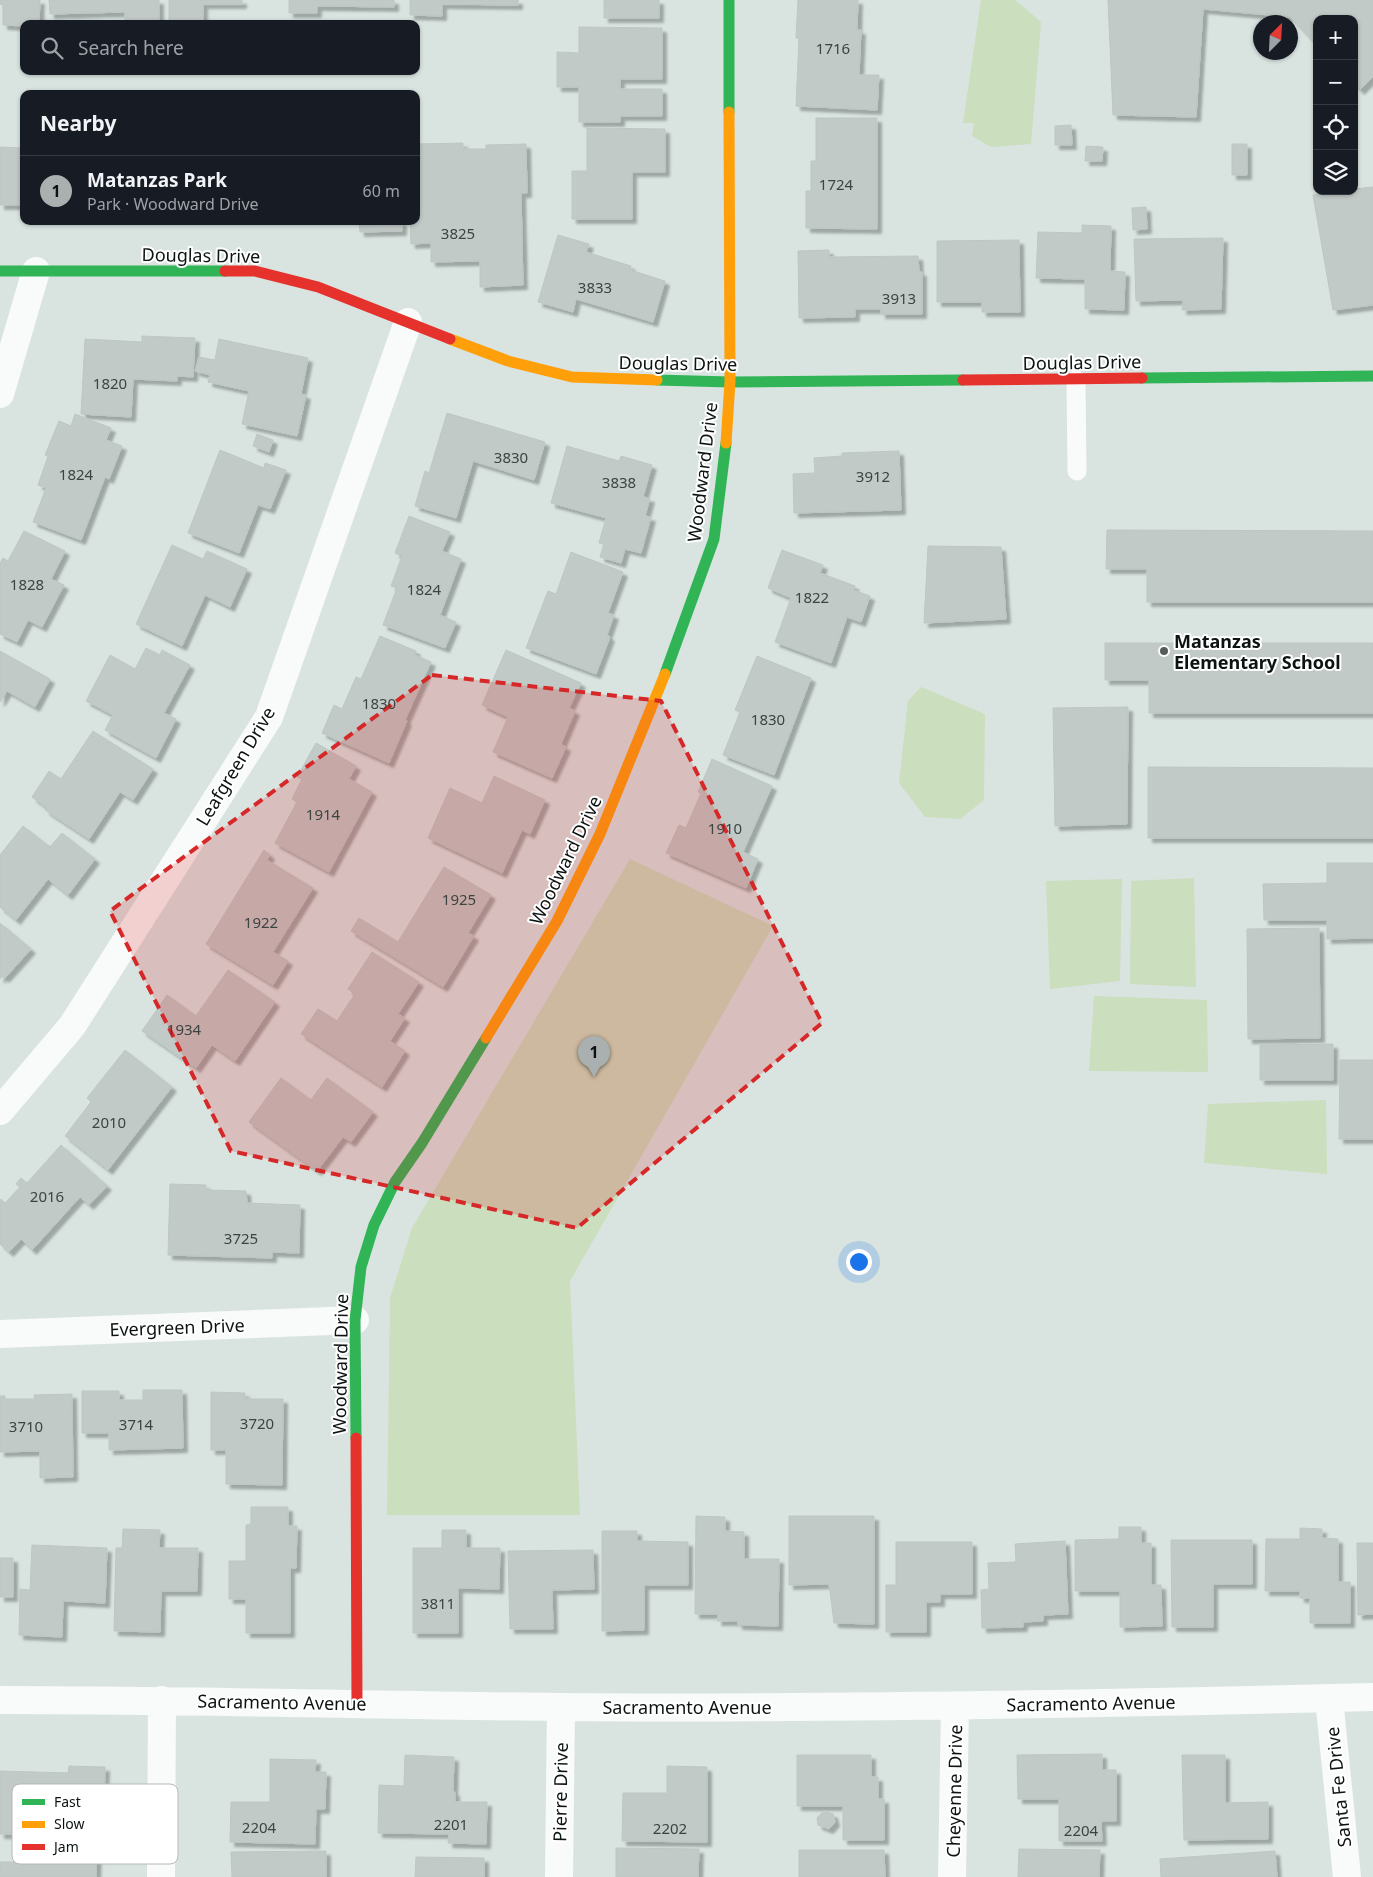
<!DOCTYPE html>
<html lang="en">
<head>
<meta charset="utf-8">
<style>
  :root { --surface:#171b24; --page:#20242c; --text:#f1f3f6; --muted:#9ea1a6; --line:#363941; --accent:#aab0b0 }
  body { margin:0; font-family:"Noto Sans",sans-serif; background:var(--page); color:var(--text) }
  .controls { position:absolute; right:15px; top:15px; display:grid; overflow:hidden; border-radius:10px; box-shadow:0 1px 4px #0004 }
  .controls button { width:45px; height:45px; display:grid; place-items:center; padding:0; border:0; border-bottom:1px solid var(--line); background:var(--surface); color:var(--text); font:25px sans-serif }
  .compass { position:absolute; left:1253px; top:15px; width:45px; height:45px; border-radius:50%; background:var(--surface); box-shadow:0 1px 4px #0004; rotate:24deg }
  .you { position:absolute; left:858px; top:1261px; width:18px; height:18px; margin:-12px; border:4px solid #fff; border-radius:50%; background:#1a73e8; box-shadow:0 0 0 8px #1a73e833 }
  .badge { display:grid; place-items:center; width:32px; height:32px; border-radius:50%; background:var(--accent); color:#111; font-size:16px; font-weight:700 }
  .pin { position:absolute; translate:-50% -41px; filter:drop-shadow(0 1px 2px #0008) }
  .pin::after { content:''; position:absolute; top:26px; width:18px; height:15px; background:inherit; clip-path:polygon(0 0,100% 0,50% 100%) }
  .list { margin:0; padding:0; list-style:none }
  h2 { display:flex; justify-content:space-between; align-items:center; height:65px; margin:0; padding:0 20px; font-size:21px }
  h2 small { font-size:16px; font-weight:400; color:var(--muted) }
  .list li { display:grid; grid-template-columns:32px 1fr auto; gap:15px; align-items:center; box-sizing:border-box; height:70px; padding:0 20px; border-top:1px solid var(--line) }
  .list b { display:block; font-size:19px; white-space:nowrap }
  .list p { margin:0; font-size:16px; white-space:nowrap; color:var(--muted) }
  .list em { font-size:16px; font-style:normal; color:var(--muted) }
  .icon { flex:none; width:28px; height:28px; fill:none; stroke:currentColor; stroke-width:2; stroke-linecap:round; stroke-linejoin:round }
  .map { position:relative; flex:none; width:1373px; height:1877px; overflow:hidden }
  .search { position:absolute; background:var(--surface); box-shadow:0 1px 4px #0004; left:20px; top:20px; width:400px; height:55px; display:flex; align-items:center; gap:12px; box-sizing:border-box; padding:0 18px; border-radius:10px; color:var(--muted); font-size:19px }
  .panel { position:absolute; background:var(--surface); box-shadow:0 1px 4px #0004; left:20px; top:90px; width:400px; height:135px; border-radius:10px }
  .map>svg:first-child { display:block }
</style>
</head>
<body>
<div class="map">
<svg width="1373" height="1877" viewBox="0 0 1373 1877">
  <defs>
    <filter id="shadow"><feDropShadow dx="4.5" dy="4.5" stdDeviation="1" flood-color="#0004"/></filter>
  </defs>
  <rect width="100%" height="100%" fill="#d9e4e1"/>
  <path fill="#cbdebd" d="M981,0H1015L1041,22L1031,144L991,147L972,136L974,123H963Z
    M921,687L985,714L984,800L960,819L925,817L899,783L908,701Z
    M630,859L773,926L570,1281L580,1515H387L390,1298L412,1228Z
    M1194,878L1196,987L1130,984L1131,881Z
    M1122,879L1120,981L1050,989L1046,881Z
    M1094,996L1207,1000L1208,1072L1089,1071Z
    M1326,1100L1327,1174L1204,1163L1208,1104Z"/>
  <path fill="#c2cac7" stroke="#bec6c2" filter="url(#shadow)" d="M0,0H40L39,24H24V26L3,25V5L0,4Z
    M49,0H159V23L125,24V12L50,14Z
    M169,0H242V4H203V24H169Z
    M289,0H394V7L317,6V13H289Z
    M410,0H518V5L442,4V16L410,15Z
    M604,0H659V18H604Z
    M798,0H858L857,30H861L859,75H879L877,110L796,106L799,38H796Z
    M1108,0H1373V77L1360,90L1354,84V19H1317V45L1290,17L1203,9L1196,117L1113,115Z
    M579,27L662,28V79H620V89H662V116H620V122H579V87H557V52L579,53Z
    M816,118H877V229L806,228V191H811V161H816Z
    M1071,125L1072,145H1055V126Z
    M587,128L665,129V172H632V219H572V171H587Z
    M463,143V149H486V145L526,144L527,193H521L523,285L480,287V261L431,262V243L411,244L410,221H416V144Z
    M1232,144H1247V175H1232Z
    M1086,146L1103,147L1102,161H1085Z
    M0,147L24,148V205H0Z
    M1373,187V305L1333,310L1313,195L1354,191V189Z
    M1146,207L1147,229L1133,230L1132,208Z
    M359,221H402V231L360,232Z
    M1082,225L1111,226L1110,271L1125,272L1124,310L1085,309V279L1036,278L1038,232L1082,233Z
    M558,235L589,244L586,252L631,266L630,270L665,281L653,322L576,299L573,312L538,302Z
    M1223,238L1221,309L1182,310L1183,300L1136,301L1134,239Z
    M1019,240L1020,312H982V302H937V241Z
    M829,250V257L918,256L919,272H922V314H881V309H855V317L799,318L798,251Z
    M142,336L195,338L193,377L177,376V381L133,379L131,417L81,414L85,339L142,342Z
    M219,339L308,358L301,394L306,395L297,436L242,424L249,391L208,382L210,375L195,371L199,357L215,360Z
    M447,413L545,442L534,480L473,461L456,518L415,506L425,471L429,473Z
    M75,414L111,428L106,440L122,446L109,479L105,477L81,540L33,522L46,488L38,485L48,456L45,455L59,421L71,426Z
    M257,434L273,440L269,452L253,446Z
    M567,446L619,461L621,456L652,465L643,497L650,498L645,516L651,517L641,553L625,549L621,563L600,557L604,544L599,543L606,518L551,503Z
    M220,450L264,468L265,463L286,470L270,509L258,505L239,553L188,533Z
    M899,451L901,510L794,513L793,474L815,473L814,458L842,456V453Z
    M409,516L450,532L442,551L461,559L440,615L456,622L445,648L383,625L397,588L391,586L402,556L395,553Z
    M1107,530L1373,531V602H1147V569H1106Z
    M24,531L65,551L51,579L64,585L42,627L28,620L17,642L0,634V563L3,558L8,561Z
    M172,545L203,559L207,551L247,569L230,607L205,595L182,646L136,624Z
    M928,546L1001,547L1006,619L924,623Z
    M782,550L823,565L820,573L855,586L853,590L870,596L861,622L847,617L831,663L775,642L791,598L768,588Z
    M571,552L623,572L608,613L614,615L607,635L610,637L596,674L526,648L548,591L556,594Z
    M380,636L416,651L415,655L431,662L405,720L407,721L389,763L322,733L334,705L342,709L356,677L361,679Z
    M1105,643H1373V713H1149V680H1105Z
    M146,648L160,655L162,650L190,665L164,713L176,719L156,758L105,730L113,715L86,701L110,655L135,669Z
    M506,650L581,683L569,708L575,711L561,744L566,747L552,778L493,752L508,717L482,705Z
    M0,651L50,679L35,707L7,691L0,702Z
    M757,656L811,678L774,775L723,755L740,712L735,710Z
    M1128,707L1127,824L1055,826L1053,708Z
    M93,731L153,769L133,800L120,792L89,839L45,810L47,808L32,797L49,771L61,779Z
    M316,743L356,766L349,779L372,792L329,872L275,843L297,802L292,799L302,779L297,777Z
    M712,759L772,786L743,852L758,859L746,888L666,853L679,825L686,828L701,793L698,792Z
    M1148,767L1373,768V838H1148Z
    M494,776L545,800L530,834L522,830L502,873L428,838L450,788L482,803Z
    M23,826L50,847L62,833L95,859L68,895L48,879L16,920L0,907V855Z
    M264,850L270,855L267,860L313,888L273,952L288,961L273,985L206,944Z
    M1327,863H1373V938L1327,939V920H1264L1263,884L1327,883Z
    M444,867L491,895L468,933L474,936L443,987L351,931L359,918L398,942Z
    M0,923L31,949L5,978L2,976L0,979Z
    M1319,928L1320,1038L1248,1039L1247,929Z
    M372,952L419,982L398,1014L405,1018L390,1041L405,1051L382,1087L301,1034L318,1009L337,1021L355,994L348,989Z
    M228,970L275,1002L235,1061L212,1045L196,1068L142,1031L167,995L196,1016Z
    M1333,1044V1080H1260V1045Z
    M125,1050L172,1087L108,1170L65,1136L91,1102L87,1098Z
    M1340,1060H1373V1139H1339Z
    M281,1078L311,1100L327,1078L373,1112L351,1142L343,1137L317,1171L249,1122Z
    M61,1145L107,1186L89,1205L80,1197L32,1250L21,1239L9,1252L0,1244V1201L1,1199L5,1203L20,1187L16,1184L21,1178L27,1183Z
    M170,1184L206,1185V1190L246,1191L247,1203L300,1205L299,1253L272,1252V1258L168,1255Z
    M143,1390H182L183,1448L109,1450V1433H82V1391H119V1400H143Z
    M211,1392L245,1393V1399H283L282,1485L226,1484V1450H211Z
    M72,1394L73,1477L40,1478V1451L0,1452V1396H5V1399H35L34,1395Z
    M251,1507H288V1526H297L296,1568H290V1633H246V1599H229V1561H246V1525L251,1524Z
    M696,1516L725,1517V1531L744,1532V1559H779L778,1626L738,1625V1621H717L718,1614H695Z
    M789,1516H874V1624L834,1623L829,1584L789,1585Z
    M1119,1527H1141V1543H1151V1585H1161L1162,1626L1120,1627V1591H1075V1540L1119,1539Z
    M1300,1528L1322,1529V1538L1338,1539V1582H1350V1623H1310V1598H1300V1591H1265L1266,1539H1300Z
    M123,1529L160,1530L159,1548H198L197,1591H161L160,1632L114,1631L116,1548H122Z
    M442,1530H466V1548H500L499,1589L458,1588V1633H413V1548H442Z
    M602,1531H637V1541L688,1542V1585H644V1630L602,1631Z
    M1171,1540H1252V1584H1213V1627H1172Z
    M1065,1541L1068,1614L1043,1615V1621L1023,1622V1627L982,1628L981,1590L989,1589L988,1563L1016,1562L1015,1544Z
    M896,1542H972V1594H940V1602H926V1632H886V1585H896Z
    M1357,1543H1373V1614L1358,1615Z
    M32,1545L107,1548L105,1603L63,1601L62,1637L19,1635L20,1589L30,1590Z
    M593,1550L594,1589L552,1590L553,1629H510L508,1551Z
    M0,1558H13V1597H0Z
    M1102,1754V1770H1116V1821H1101L1102,1841H1059V1799H1018L1017,1755Z
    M405,1755L454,1757L453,1792H455V1802H487L486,1844L448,1843L449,1834L378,1833L379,1785L404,1786Z
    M797,1755H871V1777H878V1799H884V1840H843V1806H797Z
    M1182,1755H1225V1803L1268,1802V1839L1184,1840Z
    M270,1759L316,1760L315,1772H326L325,1809H316L315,1844L230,1842L231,1802H270Z
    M69,1766L105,1767L104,1807L68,1806V1826H49V1835L0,1834V1771L68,1773Z
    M667,1766L707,1767V1842L622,1841L623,1793H667Z
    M827,1812L833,1814L835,1822L829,1829L818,1825L817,1818L822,1813Z
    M616,1848L699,1849L698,1877H616Z
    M1019,1849L1100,1850L1099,1877H1018Z
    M799,1850H884L885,1877H799Z
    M326,1851V1877H232L231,1852Z
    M1275,1851L1277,1877H1161L1160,1859Z
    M50,1853L97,1854L96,1877H0V1862H50Z
    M416,1857L484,1858V1877H415Z"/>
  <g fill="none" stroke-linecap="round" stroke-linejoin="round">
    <path stroke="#f9fbfa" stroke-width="19" d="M1076,380L1077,471"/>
    <path stroke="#f9fbfa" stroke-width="28" d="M0,394L36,271
      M0,1111L72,1026L269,717L408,322
      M0,1334L355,1320
      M1329,1698L1347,1877
      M0,1700C186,1700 373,1705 559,1707C830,1709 1102,1704 1373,1697
      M161,1877L162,1700
      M559,1877L561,1707
      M952,1877L955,1706"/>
    <path stroke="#30b455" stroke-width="11" d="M729,0V112
      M0,271H225
      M1142,378L1373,376
      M657,380L730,382L963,380
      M665,674L714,539L726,443
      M356,1438L355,1320L361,1267L374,1225L395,1182L422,1143L486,1038"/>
    <path stroke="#ff9f0a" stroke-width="11" d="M450,339L508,361L572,377L657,380
      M726,443L730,382L729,112
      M486,1038L557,921L600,834L665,674"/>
    <path stroke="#e5322d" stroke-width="11" d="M225,271H255L318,287L450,339
      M963,380L1142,378
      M356,1438L357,1704"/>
  </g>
  <path fill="#d62828" fill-opacity="0.2" stroke="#d62828" stroke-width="4" stroke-dasharray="10 6" stroke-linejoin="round" d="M432,675L661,701L822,1023L577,1228L231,1151L110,911Z"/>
  <circle fill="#545d5a" stroke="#fff" stroke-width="2" cx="1164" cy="651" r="5"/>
  <g text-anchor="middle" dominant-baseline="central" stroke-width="4" stroke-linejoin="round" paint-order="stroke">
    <g font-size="15" fill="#3c4442">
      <text x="833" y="48">1716</text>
      <text x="836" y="184">1724</text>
      <text x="458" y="233">3825</text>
      <text x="595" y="287">3833</text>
      <text x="899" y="298">3913</text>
      <text x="110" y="383">1820</text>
      <text x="511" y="457">3830</text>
      <text x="76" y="474">1824</text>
      <text x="873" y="476">3912</text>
      <text x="619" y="482">3838</text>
      <text x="27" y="584">1828</text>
      <text x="424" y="589">1824</text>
      <text x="812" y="597">1822</text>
      <text x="379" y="703">1830</text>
      <text x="768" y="719">1830</text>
      <text x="323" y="814">1914</text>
      <text x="725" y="828">1910</text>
      <text x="459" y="899">1925</text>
      <text x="261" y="922">1922</text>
      <text x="184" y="1029">1934</text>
      <text x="109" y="1122">2010</text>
      <text x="47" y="1196">2016</text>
      <text x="241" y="1238">3725</text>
      <text x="257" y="1423">3720</text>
      <text x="136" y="1424">3714</text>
      <text x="26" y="1426">3710</text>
      <text x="438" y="1603">3811</text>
      <text x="451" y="1824">2201</text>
      <text x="259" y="1827">2204</text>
      <text x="670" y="1828">2202</text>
      <text x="1081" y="1830">2204</text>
    </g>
    <g font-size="18" fill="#0c1412" stroke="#fff">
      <text transform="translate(201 255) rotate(1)">Douglas Drive</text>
      <text transform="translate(1082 362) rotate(-1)">Douglas Drive</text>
      <text transform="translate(678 363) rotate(1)">Douglas Drive</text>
      <text transform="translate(702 472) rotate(-83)">Woodward Drive</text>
      <text transform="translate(235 766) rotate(-59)">Leafgreen Drive</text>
      <text transform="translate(565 860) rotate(-64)">Woodward Drive</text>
      <text transform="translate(177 1327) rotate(-2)">Evergreen Drive</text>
      <text transform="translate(340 1364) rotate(-89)">Woodward Drive</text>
      <text transform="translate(282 1702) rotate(1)">Sacramento Avenue</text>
      <text transform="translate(1091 1703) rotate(-1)">Sacramento Avenue</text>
      <text x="687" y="1707">Sacramento Avenue</text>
      <text transform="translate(1338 1787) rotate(-96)">Santa Fe Drive</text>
      <text transform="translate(954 1791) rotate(-89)">Cheyenne Drive</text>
      <text transform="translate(560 1792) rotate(-89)">Pierre Drive</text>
    </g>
    <g font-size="18" font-weight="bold" fill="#0c1412" stroke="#fff" text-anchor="start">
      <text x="1174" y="641">Matanzas<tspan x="1174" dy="21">Elementary School</tspan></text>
    </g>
  </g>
  <rect x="12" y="1784" width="166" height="80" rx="8" fill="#fff" stroke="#b6b8b8" stroke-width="1"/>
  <rect x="22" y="1799" width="23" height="6" fill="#30b455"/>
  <rect x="22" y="1821" width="23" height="7" fill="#ff9f0a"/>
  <rect x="22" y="1844" width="23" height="6" fill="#e5322d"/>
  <g font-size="14" fill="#0c1412">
    <text x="54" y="1807">Fast</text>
    <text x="54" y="1829">Slow</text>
    <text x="54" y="1852">Jam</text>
  </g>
</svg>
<div class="controls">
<button>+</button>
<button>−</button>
<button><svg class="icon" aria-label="locate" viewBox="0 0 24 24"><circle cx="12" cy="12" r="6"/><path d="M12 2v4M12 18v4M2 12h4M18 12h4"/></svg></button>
<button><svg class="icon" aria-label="layers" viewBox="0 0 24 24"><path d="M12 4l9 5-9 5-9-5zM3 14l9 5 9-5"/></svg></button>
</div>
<svg class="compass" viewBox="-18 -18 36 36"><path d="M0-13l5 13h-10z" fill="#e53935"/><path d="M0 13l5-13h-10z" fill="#9ea1a6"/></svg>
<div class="you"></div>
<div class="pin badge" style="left:594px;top:1077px">1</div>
<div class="search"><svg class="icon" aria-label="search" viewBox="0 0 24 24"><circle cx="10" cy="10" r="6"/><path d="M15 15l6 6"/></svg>Search here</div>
<section class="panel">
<h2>Nearby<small></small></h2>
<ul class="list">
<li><span class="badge">1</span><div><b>Matanzas Park</b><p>Park · Woodward Drive</p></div><em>60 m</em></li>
</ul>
</section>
</div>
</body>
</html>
